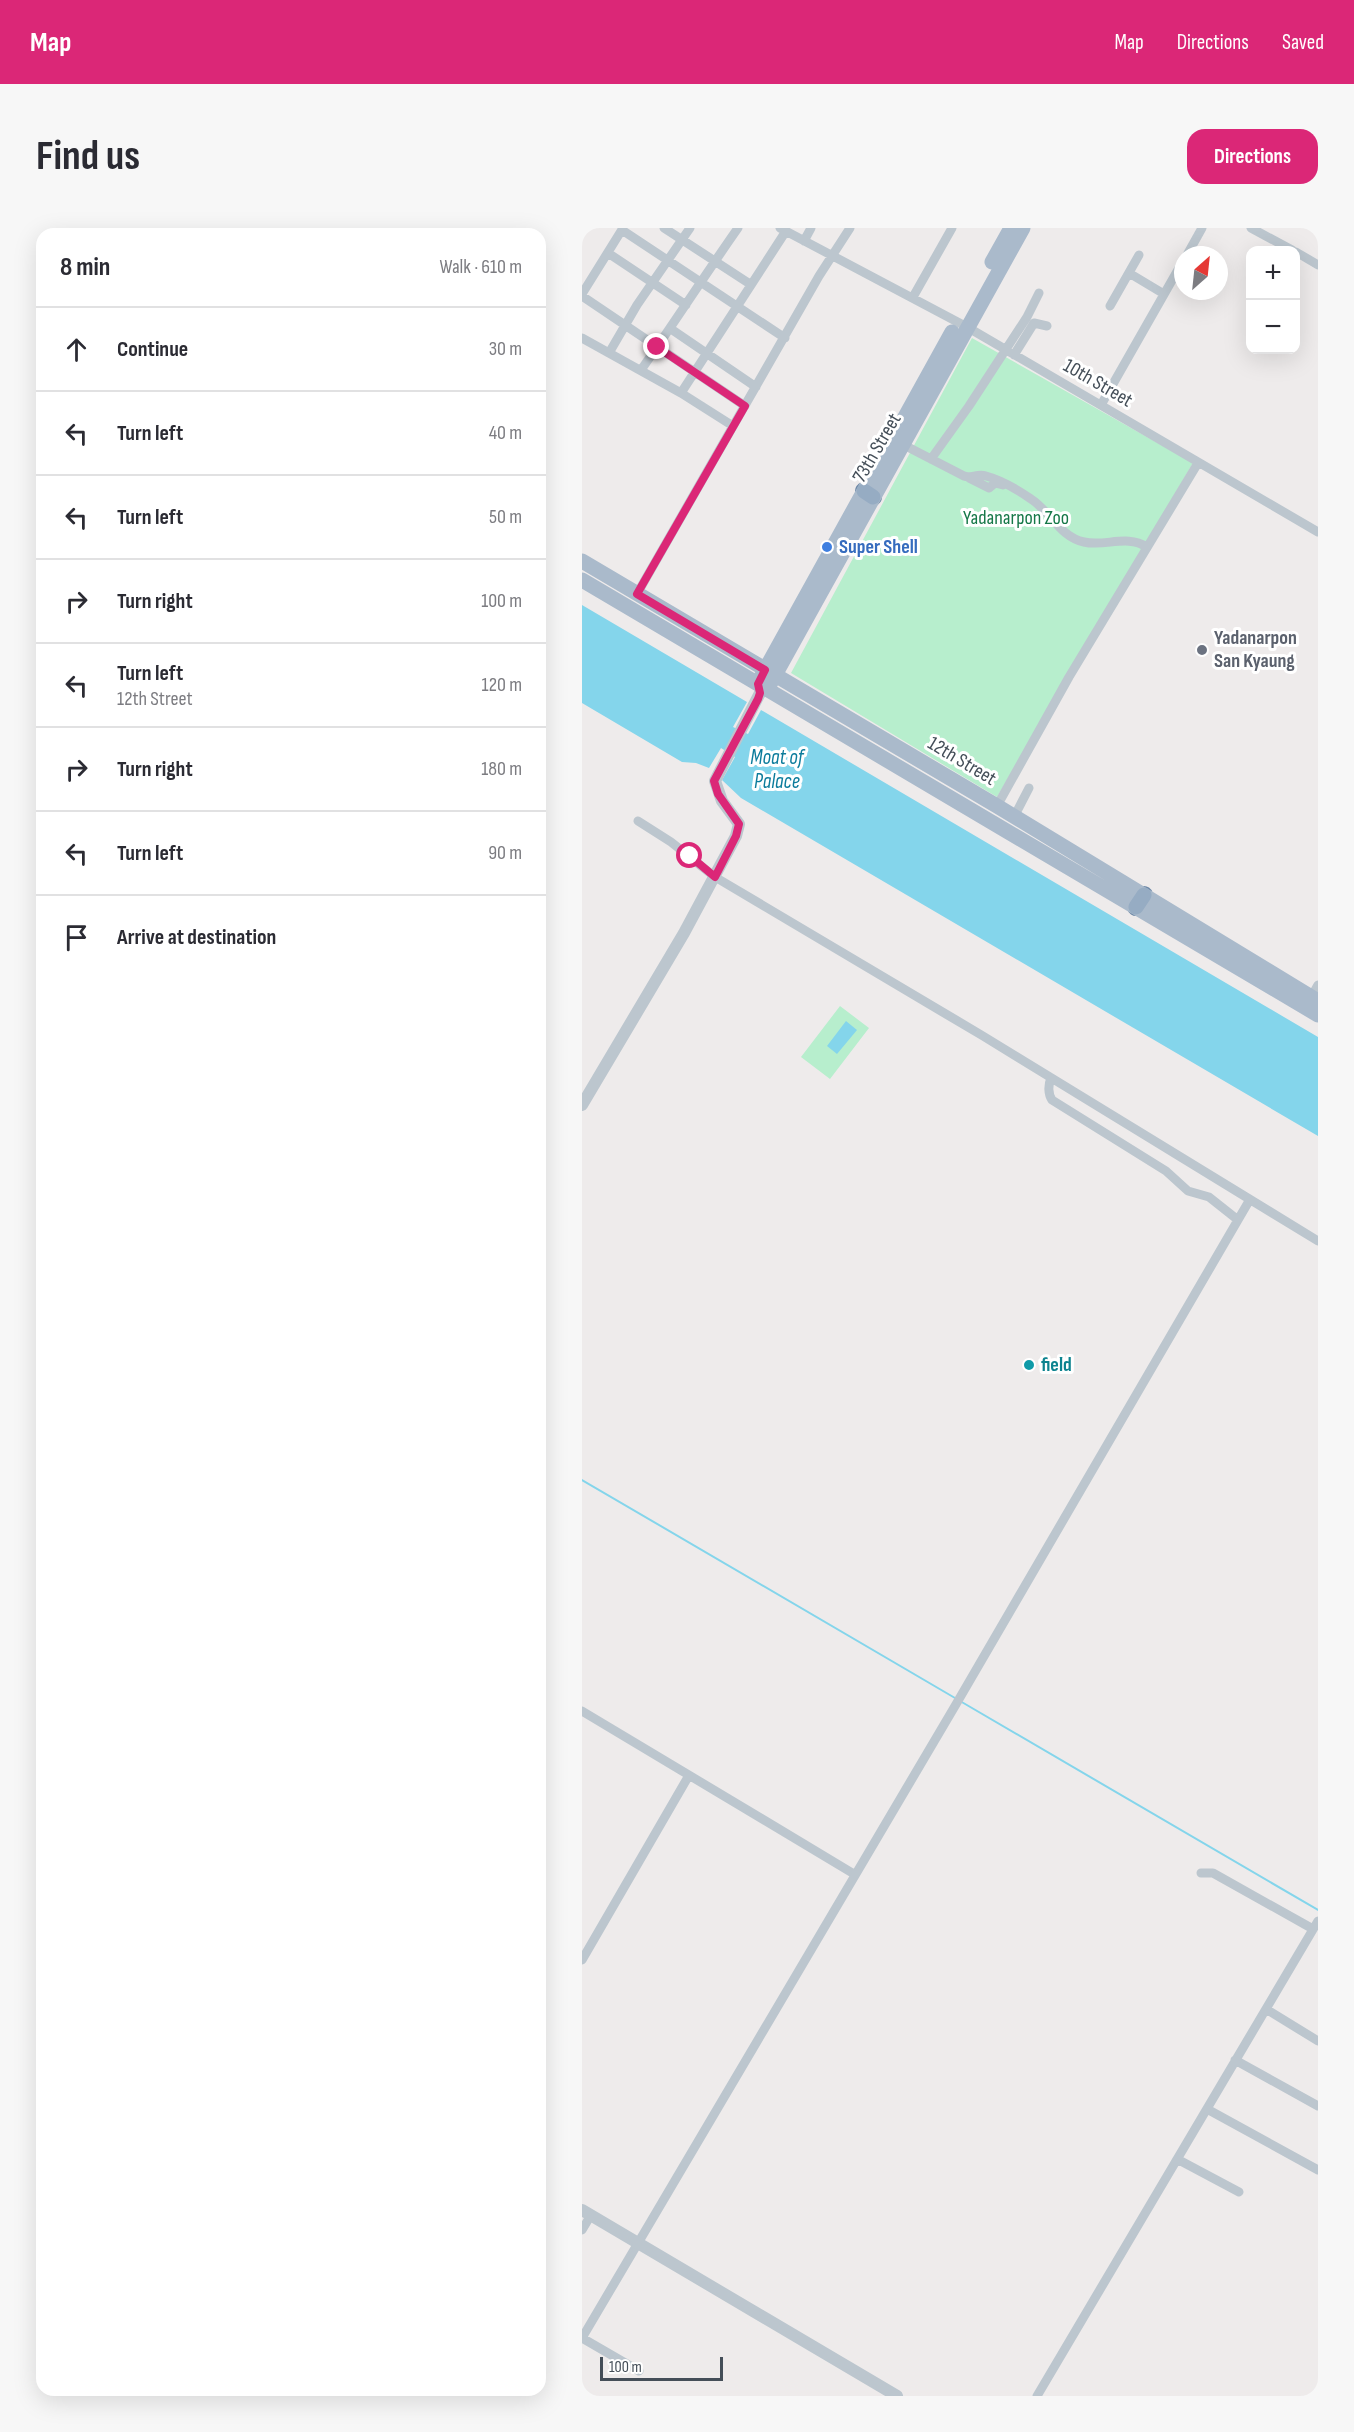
<!DOCTYPE html>
<html lang="en">
<head>
<meta charset="utf-8">
<style>
  :root { --surface:#fff; --page:#f7f7f7; --text:#2b2b33; --muted:#7c7c81; --line:#e1e1e2; --accent:#db2777 }
  body { margin:0; font-family:"Sofia Sans Condensed",sans-serif; background:var(--page); color:var(--text) }
  .controls { position:absolute; right:18px; top:18px; display:grid; overflow:hidden; border-radius:12px; box-shadow:0 6px 24px #0002 }
  .controls button { width:54px; height:54px; display:grid; place-items:center; padding:0; border:0; border-bottom:2px solid var(--line); background:var(--surface); color:var(--text); font:30px sans-serif }
  .compass { position:absolute; left:592px; top:18px; width:54px; height:54px; border-radius:50%; background:var(--surface); box-shadow:0 6px 24px #0002; rotate:27deg }
  .scale { position:absolute; left:18px; bottom:15px; width:123px; box-sizing:border-box; padding-left:6px; border:3px solid #444e58; border-top:0; font-size:16px; line-height:21px; white-space:nowrap; color:#444e58; -webkit-text-stroke:4px #fff; paint-order:stroke }
  .stop { position:absolute; width:18px; height:18px; margin:-14px; border:4px solid #db2777; border-radius:50%; background:#fff }
  .stop.end { background:#db2777; border-color:#fff; box-shadow:0 2px 6px #0008 }
  .list { margin:0; padding:0; list-style:none }
  h2 { display:flex; justify-content:space-between; align-items:center; height:78px; margin:0; padding:0 24px; font-size:26px }
  h2 small { font-size:20px; font-weight:400; color:var(--muted) }
  .list li { display:grid; grid-template-columns:39px 1fr auto; gap:18px; align-items:center; box-sizing:border-box; height:84px; padding:0 24px; border-top:2px solid var(--line) }
  .list b { display:block; font-size:22px; white-space:nowrap }
  .list p { margin:0; font-size:20px; white-space:nowrap; color:var(--muted) }
  .list em { font-size:20px; font-style:normal; color:var(--muted) }
  .icon { flex:none; width:33px; height:33px; fill:none; stroke:currentColor; stroke-width:2; stroke-linecap:round; stroke-linejoin:round }
  .map { position:relative; flex:none; width:736px; height:2168px; overflow:hidden; border-radius:18px }
  header { display:flex; align-items:center; gap:36px; box-sizing:border-box; height:84px; padding:0 30px; background:var(--accent); color:#fff }
  header strong { font-size:28px }
  nav { display:flex; gap:33px; margin-inline-start:auto; font-size:21px }
  .intro { display:flex; align-items:center; justify-content:space-between; box-sizing:border-box; height:144px; padding:0 36px }
  h1 { margin:0; font-size:42px }
  .button { padding:15px 27px; border-radius:18px; background:var(--accent); color:#fff; font-size:21px; font-weight:700 }
  main { display:flex; gap:36px; padding:0 36px }
  aside { flex:1; background:var(--surface); border-radius:18px; box-shadow:0 6px 24px #0002 }
  .map>svg:first-child { display:block }
</style>
</head>
<body>
<header>
<strong>Map</strong>
<nav><a>Map</a><a>Directions</a><a>Saved</a></nav>
</header>
<div class="intro"><h1>Find us</h1><a class="button">Directions</a></div>
<main>
<aside>
<h2>8 min<small>Walk · 610 m</small></h2>
<ul class="list">
<li><svg class="icon" aria-label="ahead" viewBox="0 0 24 24"><path d="M12 20V5M6 11l6-6 6 6"/></svg><div><b>Continue</b></div><em>30 m</em></li>
<li><svg class="icon" aria-label="left" viewBox="0 0 24 24"><path d="M17 20v-9H6M10 6l-5 5 5 5"/></svg><div><b>Turn left</b></div><em>40 m</em></li>
<li><svg class="icon" aria-label="left" viewBox="0 0 24 24"><path d="M17 20v-9H6M10 6l-5 5 5 5"/></svg><div><b>Turn left</b></div><em>50 m</em></li>
<li><svg class="icon" aria-label="right" viewBox="0 0 24 24"><path d="M7 20v-9h11M14 6l5 5-5 5"/></svg><div><b>Turn right</b></div><em>100 m</em></li>
<li><svg class="icon" aria-label="left" viewBox="0 0 24 24"><path d="M17 20v-9H6M10 6l-5 5 5 5"/></svg><div><b>Turn left</b><p>12th Street</p></div><em>120 m</em></li>
<li><svg class="icon" aria-label="right" viewBox="0 0 24 24"><path d="M7 20v-9h11M14 6l5 5-5 5"/></svg><div><b>Turn right</b></div><em>180 m</em></li>
<li><svg class="icon" aria-label="left" viewBox="0 0 24 24"><path d="M17 20v-9H6M10 6l-5 5 5 5"/></svg><div><b>Turn left</b></div><em>90 m</em></li>
<li><svg class="icon" aria-label="arrive" viewBox="0 0 24 24"><path d="M6 21V4h12l-3 4 3 4H6"/></svg><div><b>Arrive at destination</b></div></li>
</ul>
</aside>
<div class="map">
<svg width="736" height="2168" viewBox="0 0 736 2168">
  <rect width="100%" height="100%" fill="#eeebeb"/>
  <path fill="#b7eecd" d="M390,110L611,235L415,569L209,445Z
    M258,778L287,800L248,851L219,829Z"/>
  <path fill="#84d5eb" d="M0,377L165,474L151,499L166,506L179,482L736,809V908L159,570L140,552L153,529L139,520L127,540L114,535L100,534L0,475Z
    M264,793L275,802L255,826L245,818Z"/>
  <g fill="none" stroke-linecap="round" stroke-linejoin="round">
    <path stroke="#84d5eb" stroke-width="2" d="M0,1252L373,1470
      M378,1473L736,1682"/>
    <defs>
      <path id="trunk" d="M282,263L291,269
        M554,679L562,667"/>
    </defs>
    <use href="#trunk" stroke="#6d88a7" stroke-width="18"/>
    <path stroke="#bcc6ce" stroke-width="9" d="M82,0L168,56
      M198,0L385,99L736,304
      M669,0L710,22
      M40,2L203,110
      M222,13L229,0
      M714,24L736,37
      M26,25L104,77
      M605,27L620,0
      M547,45L582,66
      M0,66L41,0
      M0,68L163,178
      M331,69L370,0
      M528,78L557,27
      M89,101L174,159
      M0,110L99,165L151,198
      M27,125L55,77L108,0
      M432,127L452,95L465,98
      M59,142C92,95 123,47 156,0
      M99,165L204,3
      M519,177L601,33
      M318,215L382,248C389,251 395,245 404,248C419,252 436,262 449,271C468,283 478,309 502,314C523,319 545,306 565,319
      M349,231L387,178L445,89L457,65
      M387,250L407,260L413,255L421,257
      M55,366L237,48L268,0
      M415,578L487,449L616,235
      M432,589L447,560
      M56,593L89,614L133,649L401,808L736,1013
      M727,773L736,757
      M469,850C466,857 466,866 470,872L584,943L606,963L627,969L656,992
      M0,1483L272,1646
      M619,1645H631L731,1701
      M0,1732L106,1549
      M684,1781L736,1813
      M653,1832L736,1878
      M625,1881L736,1942
      M595,1931L657,1964
      M0,2002L9,1987
      M0,2110L373,1478L667,973
      M0,2110L57,2143
      M455,2168L736,1693"/>
    <path stroke="#bcc6ce" stroke-width="12" d="M0,877L102,705L154,608L157,596L140,573L133,553L178,465L185,461
      M0,1982L315,2168"/>
    <path stroke="#aabacb" stroke-width="15" d="M410,34L429,0
      M0,333L415,578L736,773
      M0,352L736,787
      M178,451L370,104
      M188,456L441,0"/>
    <use href="#trunk" stroke="#96acc3" stroke-width="15"/>
  </g>
  <g fill="none" stroke-linecap="round" stroke-linejoin="round">
    <path stroke="#db2777" stroke-width="8" d="M75,119L163,178L55,366L183,442L176,456L178,465L176,471L132,553L136,566L157,596L154,608L133,649L108,628"/>
  </g>
  <circle fill="#3f7fe0" stroke="#fff" stroke-width="2" cx="245" cy="319" r="6"/>
  <circle fill="#6b7280" stroke="#fff" stroke-width="2" cx="620" cy="422" r="6"/>
  <circle fill="#0f9aa8" stroke="#fff" stroke-width="2" cx="447" cy="1137" r="6"/>
  <g text-anchor="middle" dominant-baseline="central" stroke-width="6" stroke-linejoin="round" paint-order="stroke">
    <g font-size="20" fill="#444e58" stroke="#fff">
      <text transform="translate(516 155) rotate(30)">10th Street</text>
      <text transform="translate(295 220) rotate(-60)">73th Street</text>
      <text transform="translate(380 533) rotate(31)">12th Street</text>
    </g>
    <g font-size="20" fill="#167848" stroke="#fff">
      <text x="434" y="290">Yadanarpon Zoo</text>
    </g>
    <g font-size="20" font-weight="bold" fill="#366cbe" stroke="#fff" text-anchor="start">
      <text x="257" y="319">Super Shell</text>
    </g>
    <g font-size="20" font-weight="bold" fill="#5b616d" stroke="#fff" text-anchor="start">
      <text x="632" y="410">Yadanarpon<tspan x="632" dy="23">San Kyaung</tspan></text>
    </g>
    <g font-size="20" font-weight="bold" fill="#0d838f" stroke="#fff" text-anchor="start">
      <text x="459" y="1137">field</text>
    </g>
    <g font-size="21" font-style="italic" fill="#0c7c9c" stroke="#fff">
      <text x="195" y="529">Moat of<tspan x="195" dy="24">Palace</tspan></text>
    </g>
  </g>
</svg>
<div class="controls">
<button>+</button>
<button>−</button>
</div>
<svg class="compass" viewBox="-18 -18 36 36"><path d="M0-13l5 13h-10z" fill="#e53935"/><path d="M0 13l5-13h-10z" fill="#7c7c81"/></svg>
<div class="scale">100 m</div>
<div class="stop" style="left:108px;top:628px"></div>
<div class="stop end" style="left:75px;top:119px"></div>
</div>
</main>
</body>
</html>
